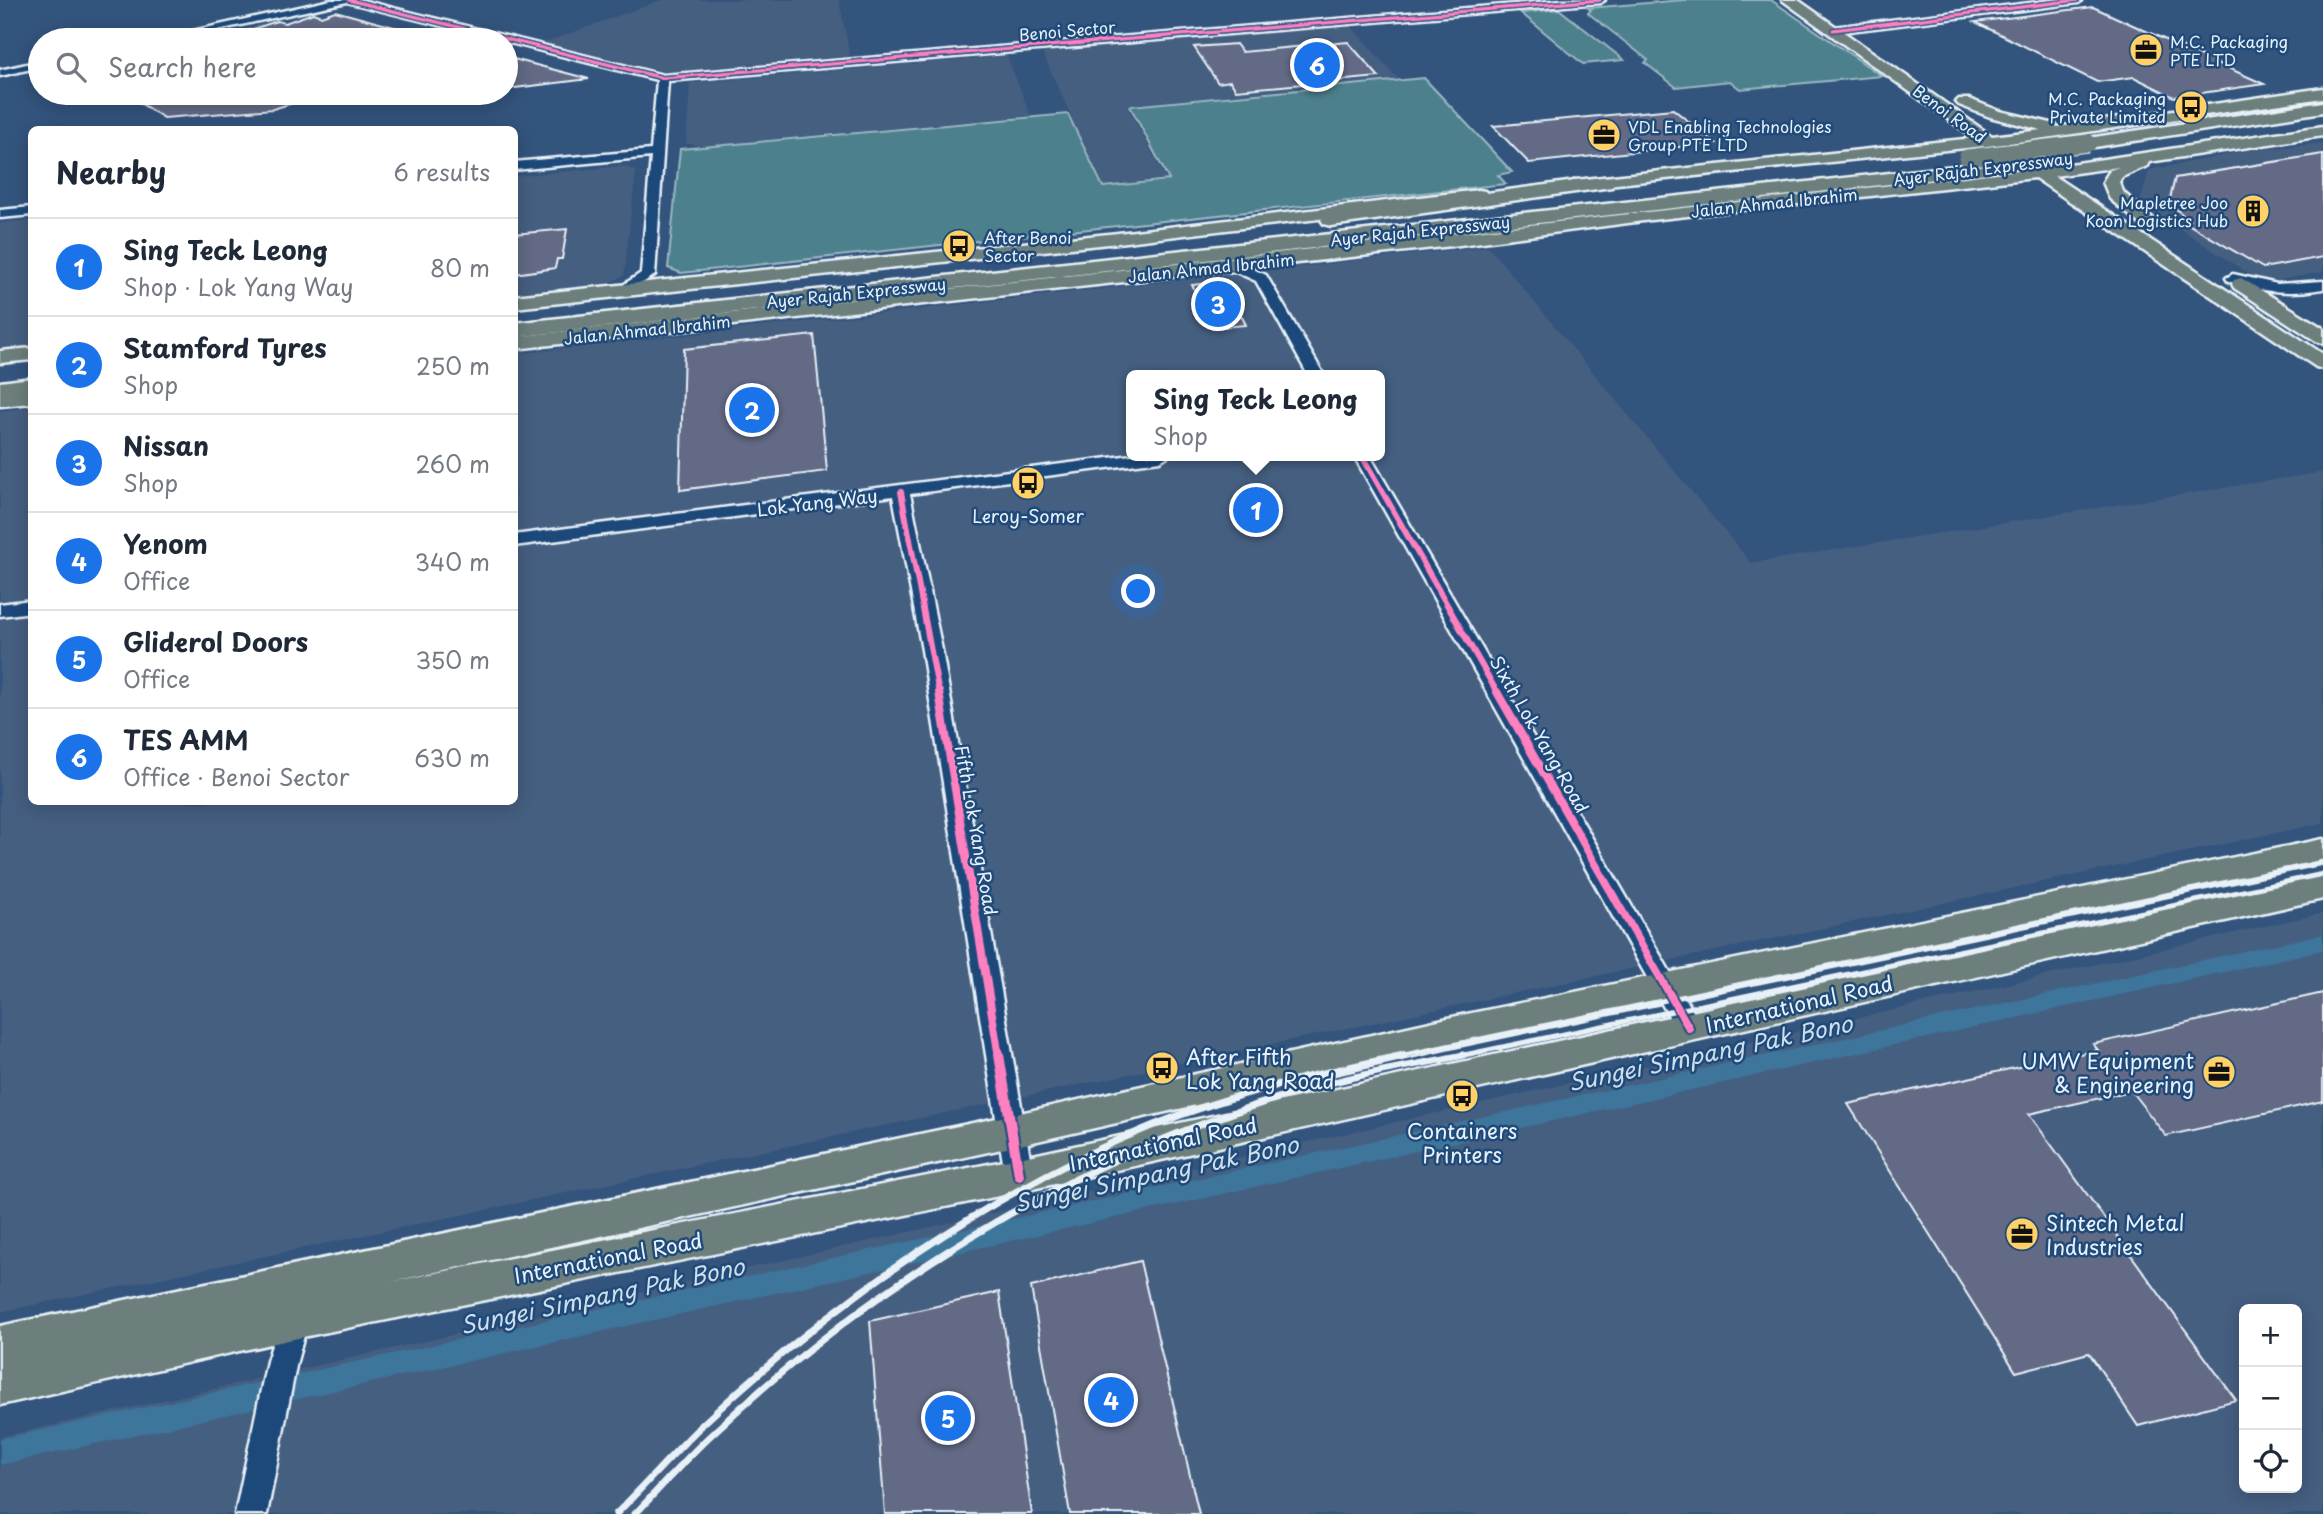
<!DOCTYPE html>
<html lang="en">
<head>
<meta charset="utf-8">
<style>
  :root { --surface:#fff; --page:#f6f6f7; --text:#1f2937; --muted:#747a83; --line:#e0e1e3; --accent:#1a73e8 }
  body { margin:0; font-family:"Playpen Sans",sans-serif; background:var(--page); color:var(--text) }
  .controls { position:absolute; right:21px; bottom:21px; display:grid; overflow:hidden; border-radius:10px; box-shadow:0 4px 18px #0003 }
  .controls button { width:63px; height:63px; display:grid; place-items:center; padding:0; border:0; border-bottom:2px solid var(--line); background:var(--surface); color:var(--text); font:35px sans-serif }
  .you { position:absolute; left:1139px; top:592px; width:24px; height:24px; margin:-18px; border:5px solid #fff; border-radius:50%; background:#1a73e8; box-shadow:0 0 0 10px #1a73e833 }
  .badge { display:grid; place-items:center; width:46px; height:46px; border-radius:50%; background:var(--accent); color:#fff; font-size:23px; font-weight:700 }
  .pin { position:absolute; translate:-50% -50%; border:4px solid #fff; box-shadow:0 2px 7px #0006 }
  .popup { position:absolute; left:1126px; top:370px; width:259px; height:91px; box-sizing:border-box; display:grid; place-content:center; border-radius:10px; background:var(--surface); filter:drop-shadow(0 2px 5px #0005); font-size:23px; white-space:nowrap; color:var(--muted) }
  .popup b { font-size:26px; color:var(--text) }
  .popup::after { content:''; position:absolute; left:50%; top:100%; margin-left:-14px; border:14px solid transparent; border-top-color:var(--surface) }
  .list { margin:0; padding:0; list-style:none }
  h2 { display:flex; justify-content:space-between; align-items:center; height:91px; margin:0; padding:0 28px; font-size:30px }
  h2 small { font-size:23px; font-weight:400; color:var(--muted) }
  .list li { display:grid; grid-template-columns:46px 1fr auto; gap:21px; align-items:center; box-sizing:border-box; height:98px; padding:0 28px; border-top:2px solid var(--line) }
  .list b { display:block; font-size:26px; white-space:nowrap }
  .list p { margin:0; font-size:23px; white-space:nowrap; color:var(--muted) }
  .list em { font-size:23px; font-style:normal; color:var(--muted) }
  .icon { flex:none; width:38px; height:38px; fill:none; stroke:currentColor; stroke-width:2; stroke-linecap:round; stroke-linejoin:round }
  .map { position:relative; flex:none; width:2323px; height:1514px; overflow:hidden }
  .search { position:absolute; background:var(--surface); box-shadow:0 4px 18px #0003; left:28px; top:28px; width:490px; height:77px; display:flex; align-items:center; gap:18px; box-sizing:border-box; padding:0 24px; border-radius:38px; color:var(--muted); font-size:26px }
  .panel { position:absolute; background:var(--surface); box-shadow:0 4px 18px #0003; left:28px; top:126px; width:490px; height:679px; border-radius:10px }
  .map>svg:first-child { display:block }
</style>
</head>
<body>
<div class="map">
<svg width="2323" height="1514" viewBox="0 0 2323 1514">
  <rect width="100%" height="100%" fill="#33547d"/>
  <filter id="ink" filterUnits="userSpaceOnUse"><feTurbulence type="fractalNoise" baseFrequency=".0143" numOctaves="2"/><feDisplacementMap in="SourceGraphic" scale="14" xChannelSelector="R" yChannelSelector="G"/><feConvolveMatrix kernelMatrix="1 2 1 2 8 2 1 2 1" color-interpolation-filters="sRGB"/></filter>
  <g filter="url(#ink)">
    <path fill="#445e81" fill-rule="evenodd" d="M661,0H839L850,56L666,72L541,44Z
      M1351,26L1399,80L1127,105L1166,179L1103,186L1042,52Z
      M1007,56L1031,116L700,146L686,143L690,83Z
      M2323,143V272L2263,283L2140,203L2149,170L2251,150Z
      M623,166L636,171L624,276L602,286L515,296V176Z
      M31,220V346L0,350V223Z
      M1488,246L1751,563L2323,472V823L0,1312V411L31,407L32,802H514L515,354ZM1132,375H1380V456H1132Z
      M2323,913V1514H0V1437ZM2244,1309H2297V1488H2244Z"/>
    <path fill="#4d808d" stroke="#9ab8c2" stroke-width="2" d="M1683,0H1771L1882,76L1740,89L1730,81L1676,87L1645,63L1648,60L1588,13L1591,10L1588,8Z
      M1559,9L1624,60L1583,64L1521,13Z
      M1424,78L1512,172L1498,175L1506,184L681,273L668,268L680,149L1068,114L1103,187L1169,180L1130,106Z"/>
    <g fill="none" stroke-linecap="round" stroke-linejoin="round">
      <path fill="#3e759b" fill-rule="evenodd" d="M2323,934V950L0,1465V1439Z"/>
    </g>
    <path fill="#626a85" stroke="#e8f1f8" stroke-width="2" d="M2093,7L2168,41L2264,84L2174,97L2134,77L2097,82L1975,22Z
      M335,11L427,36L426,40H226V38L277,21L285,23L313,13L321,16Z
      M1348,42L1379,77L1236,90L1230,81L1218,83L1194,47L1236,44L1242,52Z
      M506,57L589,79L506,89Z
      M124,93H315L316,96L273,109L164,118Z
      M1673,109L1716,143L1529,163L1493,126Z
      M2323,154V257L2263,268L2183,221L2189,220L2169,203L2175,178Z
      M567,229L562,259H557L555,268L514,274V234Z
      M1224,281L1246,325L1213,328L1192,285Z
      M814,335L827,471L680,490L684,349Z
      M2323,993V1101L2166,1136L2131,1091L2029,1114L2236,1400L2138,1426L2089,1353L2016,1372L1848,1104L2098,1050L2093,1044Z
      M1140,1261L1199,1514H1070L1031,1287Z
      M999,1292L1032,1514H885L870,1321Z"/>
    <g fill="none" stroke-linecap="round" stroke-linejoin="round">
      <defs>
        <path id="minor" d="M331,0H361L663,75L1564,0H1605L1600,3L668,81L655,275L625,294L618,290L620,287L641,273L651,157L514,170V162L651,150L657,80L347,2L171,40H152Z
          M2054,0H2083L2078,3L1833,33L1828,30L1833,27Z
          M40,61V67L0,76V70Z
          M32,207V215L0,218V210Z
          M1215,262L1244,265L1266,275L1324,375H1308L1256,281L1236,272L1210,269L1208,266Z
          M2233,274L2277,284L2323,281V289C2290,295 2260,292 2228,281L2226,278Z
          M1132,455L1168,456L1160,461L910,494L942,650L1033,1175L1029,1184L1019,1188L1009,1184L1005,1175L922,650L893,496L514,546V535Z
          M1354,456H1370L1698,1020L1701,1028L1698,1036L1689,1039L1680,1036Z
          M32,600V612L0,616V604Z
          M295,1299L305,1304L310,1314L297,1361L267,1514H235L267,1361L285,1304Z"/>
        <path id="major" d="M1782,0H1798L1992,136L2041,130L1990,117L1959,105L1956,102L1959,99H1969L2000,111L2055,124L2057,127L2323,88V98L2003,144V150L1997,152L1985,146L1569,189L1567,185L1575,180L1974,138Z
          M2323,126V136L2149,162L2147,166L2122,177L2119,182L2124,193L2157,222L2148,227L2142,226L2110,199L2103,182L2110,170L2119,167L2054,176L2323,354V369L2316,367L2035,178L1651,220L1452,246L514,349V337L1965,177L2026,169L2034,165L2041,167L2077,163Z
          M1479,190L1485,191L1488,195L1485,199L1118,243L514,308V296L1118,233Z
          M2241,278L2323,328V343L2316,341L2234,288L2232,284L2234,280Z
          M32,348V360L0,363V351Z
          M32,391V403L0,406V394Z
          M2323,839V863L1457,1046L1011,1147L390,1282L1019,1158L2323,875V899L1019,1192L293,1339L0,1405V1326L1011,1115L1457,1016Z"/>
        <path id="highway" d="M2323,102V112L2088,148L2079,143L2088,138Z
          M1982,163L1989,165L1991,169L1989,173L514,337V323Z
          M1605,177L1614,183L1612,187L1331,226L1324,224L1321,220L1324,216L1331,214Z
          M32,378V392L0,396V382Z"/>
      </defs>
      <use href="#minor" stroke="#e8f1f8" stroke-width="5"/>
      <use href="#major" stroke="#e8f1f8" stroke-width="5"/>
      <use href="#highway" stroke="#e8f1f8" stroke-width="5"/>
      <use href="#minor" fill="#1f4a7a" fill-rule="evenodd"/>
      <use href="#major" fill="#6c7f7c" fill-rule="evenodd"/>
      <use href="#highway" fill="#6c7f7c" fill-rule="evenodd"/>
      <path stroke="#e8f1f8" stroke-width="5" d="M1395,1057L2323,862
        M1455,1057L2323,874"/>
      <path stroke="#e8f1f8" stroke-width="7" d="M616,1514C646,1484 674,1452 705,1422C831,1303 992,1190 1154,1125C1235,1093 1319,1073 1404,1055
        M635,1514C661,1487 685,1459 712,1434C886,1271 1093,1147 1323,1085C1369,1072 1417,1065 1463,1055"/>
      <defs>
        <path id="highway-bridge" d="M1967,158L2088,143"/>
      </defs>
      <use href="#highway-bridge" stroke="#e8f1f8" stroke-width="19" stroke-linecap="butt"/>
      <use href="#highway-bridge" stroke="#6c7f7c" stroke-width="17"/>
      <defs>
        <path id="cycleway-far3" d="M349,0L663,78L1600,0
          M1833,30L2078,0"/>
        <path id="cycleway-far2" d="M1362,456L1498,694
          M901,492L939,694"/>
        <path id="cycleway-far1" d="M939,692L999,1057
          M1497,692L1689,1028"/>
        <path id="cycleway" d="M999,1055L1019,1175"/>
      </defs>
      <use href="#cycleway-far3" stroke="#1f4a7a" stroke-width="6"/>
      <use href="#cycleway-far2" stroke="#1f4a7a" stroke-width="10"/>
      <use href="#cycleway-far1" stroke="#1f4a7a" stroke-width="12"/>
      <use href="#cycleway" stroke="#1f4a7a" stroke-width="14"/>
      <use href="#cycleway-far3" stroke="#ff80c0" stroke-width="3.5"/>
      <use href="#cycleway-far2" stroke="#ff80c0" stroke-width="6"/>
      <use href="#cycleway-far1" stroke="#ff80c0" stroke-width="8"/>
      <use href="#cycleway" stroke="#ff80c0" stroke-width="10"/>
    </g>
  </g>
  <defs>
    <symbol id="office-disc" viewBox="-11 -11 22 22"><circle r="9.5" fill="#ffd166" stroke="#1f4a7a"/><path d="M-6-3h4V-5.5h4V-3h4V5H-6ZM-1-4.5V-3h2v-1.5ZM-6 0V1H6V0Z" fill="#111"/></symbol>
    <symbol id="bus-disc" viewBox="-11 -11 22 22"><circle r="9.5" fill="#ffd166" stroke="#1f4a7a"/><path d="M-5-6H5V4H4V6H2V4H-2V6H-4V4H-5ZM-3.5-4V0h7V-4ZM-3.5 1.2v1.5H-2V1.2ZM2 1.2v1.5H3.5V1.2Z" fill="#111"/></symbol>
    <symbol id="building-disc" viewBox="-11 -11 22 22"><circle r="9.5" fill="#ffd166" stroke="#1f4a7a"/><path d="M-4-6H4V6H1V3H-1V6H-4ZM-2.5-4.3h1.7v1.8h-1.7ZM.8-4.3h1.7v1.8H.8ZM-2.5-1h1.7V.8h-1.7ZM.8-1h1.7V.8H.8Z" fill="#111"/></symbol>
  </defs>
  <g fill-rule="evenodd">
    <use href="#office-disc" x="2127" y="31" width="38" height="38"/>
    <use href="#bus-disc" x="2172" y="88" width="38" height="38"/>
    <use href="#office-disc" x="1585" y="116" width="38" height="38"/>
    <use href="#building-disc" x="2234" y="192" width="38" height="38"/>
    <use href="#bus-disc" x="940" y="227" width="38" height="38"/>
    <use href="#bus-disc" x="1009" y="464" width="38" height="38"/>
    <use href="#bus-disc" x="1143" y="1049" width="38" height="38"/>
    <use href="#office-disc" x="2200" y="1053" width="38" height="38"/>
    <use href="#bus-disc" x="1443" y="1077" width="38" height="38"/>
    <use href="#office-disc" x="2003" y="1215" width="38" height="38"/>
  </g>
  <g text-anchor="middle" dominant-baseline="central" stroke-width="5" stroke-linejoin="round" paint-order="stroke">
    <g font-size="16" fill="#e8f1f8" stroke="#1f4a7a">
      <text transform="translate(1067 30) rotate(-5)">Benoi Sector</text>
      <text transform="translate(1950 113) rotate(36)">Benoi Road</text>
      <text transform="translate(1983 168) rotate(-7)">Ayer Rajah Expressway</text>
      <text transform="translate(1774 202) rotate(-6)">Jalan Ahmad Ibrahim</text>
      <text transform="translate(1420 230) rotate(-6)">Ayer Rajah Expressway</text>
      <text transform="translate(1211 267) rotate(-6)">Jalan Ahmad Ibrahim</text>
      <text transform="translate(856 292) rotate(-6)">Ayer Rajah Expressway</text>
      <text transform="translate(647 329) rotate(-6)">Jalan Ahmad Ibrahim</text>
    </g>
    <g font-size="16" fill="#e8f1f8" stroke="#1f4a7a" text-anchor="start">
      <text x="2170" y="41">M.C. Packaging<tspan x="2170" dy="18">PTE LTD</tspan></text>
      <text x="2166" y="98" text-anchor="end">M.C. Packaging<tspan x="2166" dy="18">Private Limited</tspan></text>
      <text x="1628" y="126">VDL Enabling Technologies<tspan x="1628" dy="18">Group PTE LTD</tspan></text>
      <text x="2228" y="202" text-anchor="end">Mapletree Joo<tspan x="2228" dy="18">Koon Logistics Hub</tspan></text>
      <text x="984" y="237">After Benoi<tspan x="984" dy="18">Sector</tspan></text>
    </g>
    <g font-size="18" fill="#e8f1f8" stroke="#1f4a7a">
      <text transform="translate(817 502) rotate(-7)">Lok Yang Way</text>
      <text transform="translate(1540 734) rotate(60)">Sixth Lok Yang Road</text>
      <text transform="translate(977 830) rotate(80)">Fifth Lok Yang Road</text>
    </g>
    <g font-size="18" fill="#e8f1f8" stroke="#1f4a7a">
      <text x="1028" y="515">Leroy-Somer</text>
    </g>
    <g font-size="21" fill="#e8f1f8" stroke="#1f4a7a">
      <text transform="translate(1799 1003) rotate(-13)">International Road</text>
      <text transform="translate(1163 1143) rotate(-12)">International Road</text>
      <text transform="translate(608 1257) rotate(-11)">International Road</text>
    </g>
    <g font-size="21" fill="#e8f1f8" stroke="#1f4a7a" text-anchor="start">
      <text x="1186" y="1056">After Fifth<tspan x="1186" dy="24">Lok Yang Road</tspan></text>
      <text x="2194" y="1060" text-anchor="end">UMW Equipment<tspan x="2194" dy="24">&amp; Engineering</tspan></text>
      <text x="1462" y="1130" text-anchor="middle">Containers<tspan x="1462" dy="24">Printers</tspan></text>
      <text x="2046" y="1222">Sintech Metal<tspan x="2046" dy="24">Industries</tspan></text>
    </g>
    <g font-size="23" font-style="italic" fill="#cedeea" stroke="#1f4a7a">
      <text transform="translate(1710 1052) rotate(-12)">Sungei Simpang Pak Bono</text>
      <text transform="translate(1156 1173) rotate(-12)">Sungei Simpang Pak Bono</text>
      <text transform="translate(602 1295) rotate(-12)">Sungei Simpang Pak Bono</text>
    </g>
  </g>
</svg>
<div class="controls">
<button>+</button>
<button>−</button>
<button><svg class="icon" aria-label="locate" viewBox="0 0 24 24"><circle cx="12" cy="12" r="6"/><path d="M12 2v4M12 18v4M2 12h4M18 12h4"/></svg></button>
</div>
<div class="you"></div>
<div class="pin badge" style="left:1256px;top:510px">1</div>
<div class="popup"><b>Sing Teck Leong</b>Shop</div>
<div class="pin badge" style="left:752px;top:410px">2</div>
<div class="pin badge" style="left:1218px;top:304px">3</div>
<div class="pin badge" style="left:1111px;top:1400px">4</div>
<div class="pin badge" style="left:948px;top:1418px">5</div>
<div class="pin badge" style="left:1317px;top:65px">6</div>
<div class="search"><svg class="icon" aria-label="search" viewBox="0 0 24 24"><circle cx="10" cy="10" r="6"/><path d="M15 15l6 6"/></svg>Search here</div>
<section class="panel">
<h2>Nearby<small>6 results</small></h2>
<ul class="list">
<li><span class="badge">1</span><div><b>Sing Teck Leong</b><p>Shop · Lok Yang Way</p></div><em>80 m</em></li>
<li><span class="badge">2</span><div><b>Stamford Tyres</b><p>Shop</p></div><em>250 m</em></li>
<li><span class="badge">3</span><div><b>Nissan</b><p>Shop</p></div><em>260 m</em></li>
<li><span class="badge">4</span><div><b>Yenom</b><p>Office</p></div><em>340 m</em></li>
<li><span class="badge">5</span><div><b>Gliderol Doors</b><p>Office</p></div><em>350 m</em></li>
<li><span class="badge">6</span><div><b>TES AMM</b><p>Office · Benoi Sector</p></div><em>630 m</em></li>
</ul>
</section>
</div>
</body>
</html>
